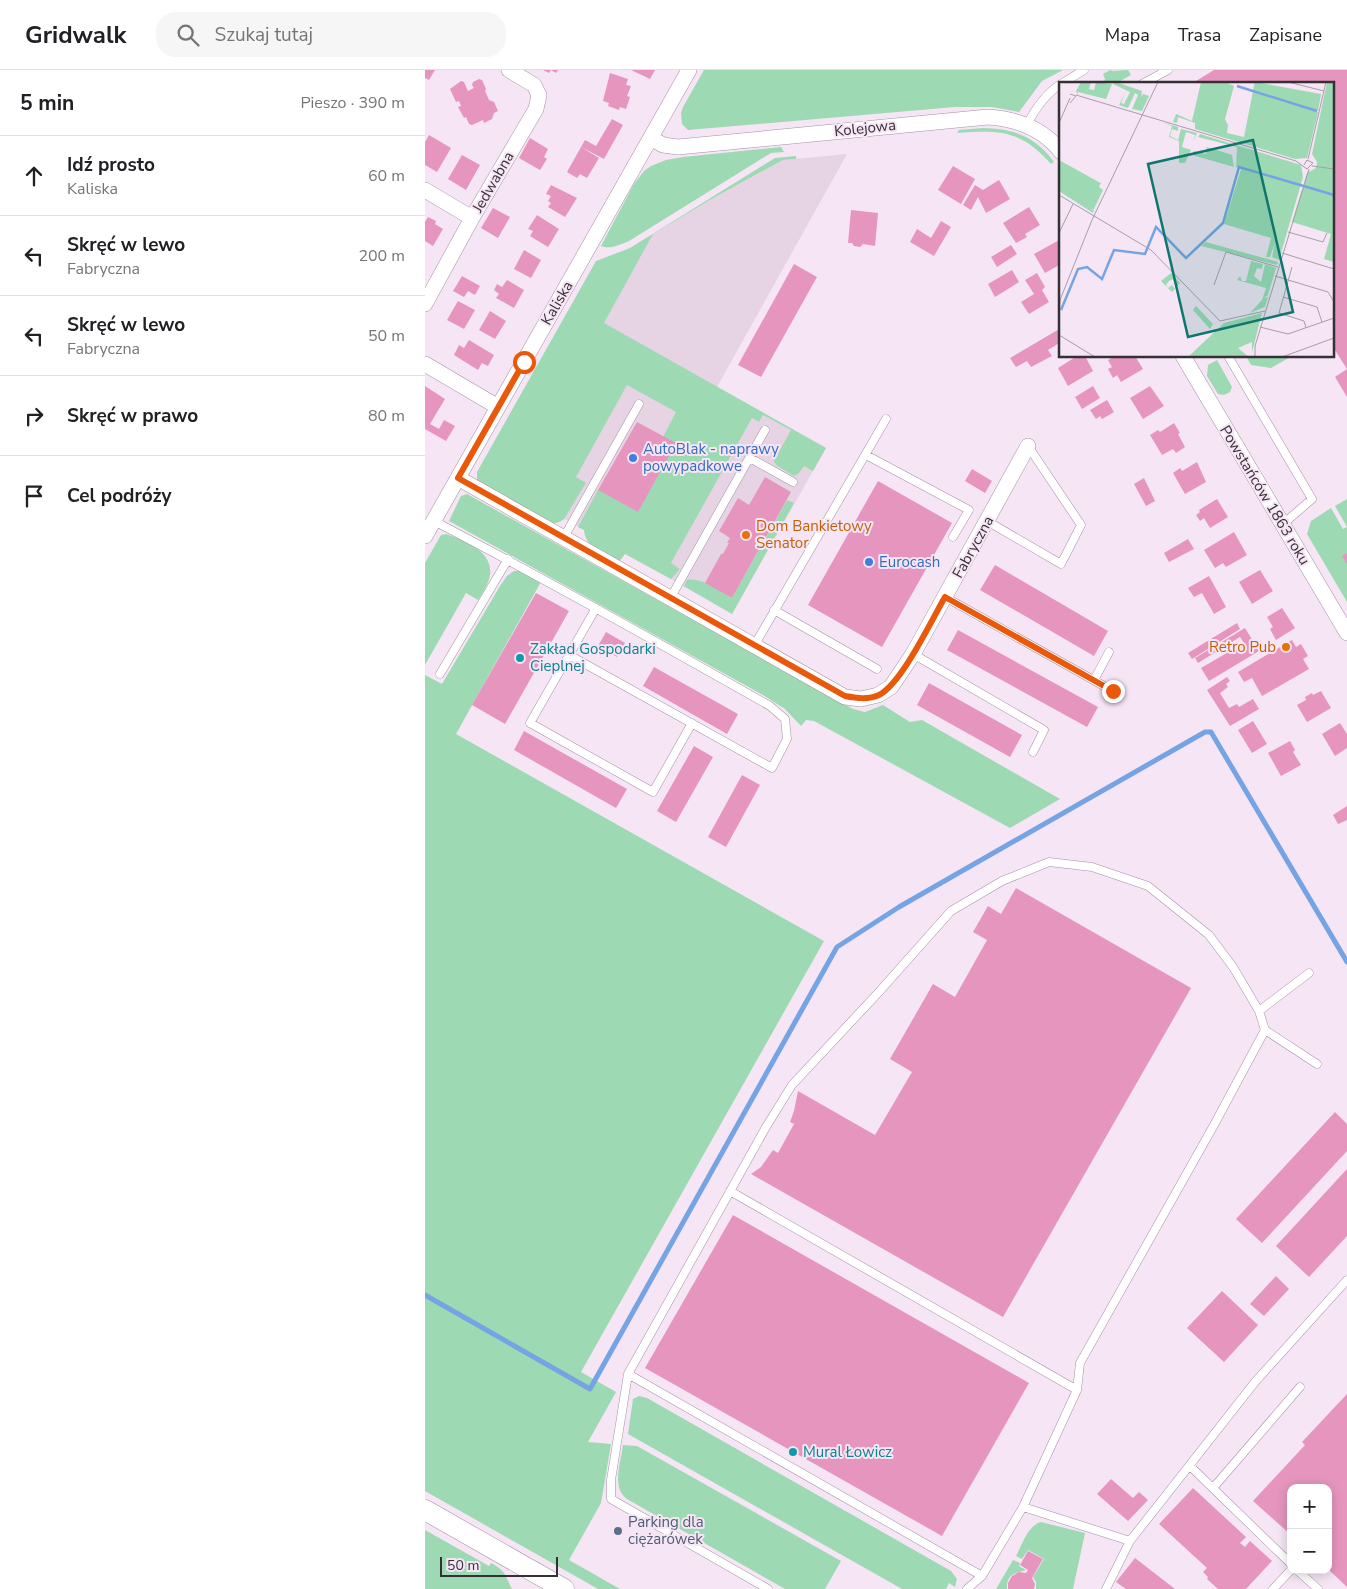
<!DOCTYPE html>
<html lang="pl">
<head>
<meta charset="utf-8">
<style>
  :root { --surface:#fff; --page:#f6f6f6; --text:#202124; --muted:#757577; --line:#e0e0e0 }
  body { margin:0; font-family:"Nunito Sans",sans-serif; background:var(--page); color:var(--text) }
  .controls { position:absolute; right:15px; bottom:15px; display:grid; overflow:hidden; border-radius:10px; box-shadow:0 2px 12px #0003 }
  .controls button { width:45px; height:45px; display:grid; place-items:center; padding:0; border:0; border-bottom:1px solid var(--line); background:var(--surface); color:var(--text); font:25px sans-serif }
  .scale { position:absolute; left:15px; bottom:12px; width:118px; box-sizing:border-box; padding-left:5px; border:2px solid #363036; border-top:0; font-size:14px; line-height:18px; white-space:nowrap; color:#363036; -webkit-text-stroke:4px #f5e5f5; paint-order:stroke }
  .stop { position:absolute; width:15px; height:15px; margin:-11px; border:4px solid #ea580c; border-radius:50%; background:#fff }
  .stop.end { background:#ea580c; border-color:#fff; box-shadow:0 1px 5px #0008 }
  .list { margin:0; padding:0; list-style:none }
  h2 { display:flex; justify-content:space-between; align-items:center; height:65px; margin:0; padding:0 20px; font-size:21px }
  h2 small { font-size:16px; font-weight:400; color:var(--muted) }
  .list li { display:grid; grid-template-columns:32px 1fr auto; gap:15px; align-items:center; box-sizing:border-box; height:80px; padding:0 20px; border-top:1px solid var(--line) }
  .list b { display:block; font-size:19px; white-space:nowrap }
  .list p { margin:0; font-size:16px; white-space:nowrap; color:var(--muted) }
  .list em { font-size:16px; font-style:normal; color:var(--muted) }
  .icon { flex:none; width:28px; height:28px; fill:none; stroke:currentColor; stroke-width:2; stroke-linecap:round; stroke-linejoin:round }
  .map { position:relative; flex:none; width:922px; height:1519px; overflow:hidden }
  header { display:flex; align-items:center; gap:30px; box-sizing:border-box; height:70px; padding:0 25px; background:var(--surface); border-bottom:1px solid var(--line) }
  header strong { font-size:24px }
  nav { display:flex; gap:28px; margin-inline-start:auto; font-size:18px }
  .search { width:350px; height:45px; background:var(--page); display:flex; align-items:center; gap:12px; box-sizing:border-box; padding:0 18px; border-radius:20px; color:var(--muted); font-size:19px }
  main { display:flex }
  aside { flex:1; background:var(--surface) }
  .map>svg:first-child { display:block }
</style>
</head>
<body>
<header>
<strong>Gridwalk</strong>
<div class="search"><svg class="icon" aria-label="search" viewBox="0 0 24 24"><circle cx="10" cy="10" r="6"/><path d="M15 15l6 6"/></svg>Szukaj tutaj</div>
<nav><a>Mapa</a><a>Trasa</a><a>Zapisane</a></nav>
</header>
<main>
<aside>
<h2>5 min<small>Pieszo · 390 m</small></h2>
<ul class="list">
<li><svg class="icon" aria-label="ahead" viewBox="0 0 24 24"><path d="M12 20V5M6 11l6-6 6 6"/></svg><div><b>Idź prosto</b><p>Kaliska</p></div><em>60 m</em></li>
<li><svg class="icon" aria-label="left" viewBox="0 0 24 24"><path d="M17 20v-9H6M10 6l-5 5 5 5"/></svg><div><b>Skręć w lewo</b><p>Fabryczna</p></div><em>200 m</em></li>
<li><svg class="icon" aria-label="left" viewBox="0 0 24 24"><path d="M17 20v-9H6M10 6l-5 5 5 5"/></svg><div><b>Skręć w lewo</b><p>Fabryczna</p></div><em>50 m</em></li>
<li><svg class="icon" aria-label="right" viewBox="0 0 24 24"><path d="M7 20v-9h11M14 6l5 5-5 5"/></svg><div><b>Skręć w prawo</b></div><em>80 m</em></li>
<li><svg class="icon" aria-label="arrive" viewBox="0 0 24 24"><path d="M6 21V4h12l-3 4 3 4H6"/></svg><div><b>Cel podróży</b></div></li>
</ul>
</aside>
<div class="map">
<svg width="922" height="1519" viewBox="0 0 922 1519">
  <rect width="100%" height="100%" fill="#f5e5f5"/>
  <path fill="#e6d4e4" d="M422,84L292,317L401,378L307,544L85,418L228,164L290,127L358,90Z"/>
  <path fill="#9ddab4" d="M279,0H638L617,11L594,42L567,37H530L263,60L257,54L256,43L258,37Z
    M685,0L688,1L703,0L706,5L690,14H678L680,9L678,4Z
    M558,58C589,59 610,66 629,92L626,94C596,60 575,60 532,63L534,60Z
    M356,77L359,82L346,83L204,171C196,174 185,180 176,176L209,114L219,101L226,96L241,90L258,87Z
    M371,86V89L358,90L290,127L228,164L179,253L401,378L388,401L379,396L374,403L369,406L351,395L349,391L366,360L338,345L334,352L327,348L246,493L255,499L246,509L200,484L194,492C180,484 160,478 159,460L153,457L173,420L238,367L251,342L202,315L151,407L161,413L139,449C133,454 129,454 122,451L52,410V402L171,191L205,178L350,88Z
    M821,286H867L846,298L826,295Z
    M792,290L807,317L805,322L799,325L793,324L782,306L783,295Z
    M42,424L428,639L440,642L458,635L485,652L497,650L635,729L585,758L389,651L381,650L376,656L360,639L338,625L24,451L36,426Z
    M922,429V532L882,464L886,451L906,438L918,459L922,457L910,436Z
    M362,430L369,433L307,544L259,516L262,510C277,507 294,521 307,528Z
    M21,464C41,471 72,483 64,509C62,516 57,524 53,530L41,523L0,595V493L16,465Z
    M89,501H95L117,510L31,664L399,871L156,1302L191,1322L163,1372L186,1374L176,1433L144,1490L195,1519H173L0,1421V605L17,614L75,516L82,506Z
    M214,1326L222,1328L526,1501L532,1509L530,1517L524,1513L521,1519H477L203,1364L208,1329Z
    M198,1375L212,1376L416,1491L400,1519H360L202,1429C186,1417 196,1392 198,1375Z
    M616,1452L660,1463L648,1519H611V1512L608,1507L619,1489L603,1480L597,1489L591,1486C597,1475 603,1455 616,1452Z
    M0,1460L64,1496L66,1493C81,1501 80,1505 87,1519H0Z
    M588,1490L595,1493L594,1496L601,1500C591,1503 581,1504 582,1519H571Z"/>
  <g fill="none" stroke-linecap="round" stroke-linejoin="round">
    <path stroke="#74a4e4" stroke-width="5" d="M0,1225L165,1319L412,877L474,837L780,662H786L922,892"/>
  </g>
  <path fill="#e696be" d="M0,0H10L4,10L0,8Z
    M118,0H133L131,3L126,0L124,3Z
    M206,0H230L225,9Z
    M789,0H922V327L910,307L922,299L908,277V14H766Z
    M185,3L203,9L201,15L206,16L202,26L205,27L201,39L195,37L194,40L183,36L184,33L178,31Z
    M54,9L57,10L61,19L60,21L64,30L69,32L73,41L69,43L67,49L59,53L58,50L47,55L44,54L41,47L39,48L33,37L36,36L34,31L31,32L25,19L36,11L39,12L43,21L49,18L47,15L48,12Z
    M187,49L198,55L179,89L156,77L160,70L171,76Z
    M4,65L26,78L12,102L0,95V72Z
    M105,68L123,79L119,87L122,89L115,100L94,88Z
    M156,77L174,88L162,108L155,104L152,108L142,102Z
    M37,85L55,95L41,120L23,109Z
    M528,96L550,109L536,134L513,120Z
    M574,110L585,129L561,143L553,127L546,140L538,135L550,115L558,120Z
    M126,115L152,128L140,147L123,137L126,133L123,131L126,126L121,124Z
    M604,137L615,155L600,164L602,167L591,173L578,153Z
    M68,138L85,147L73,168L56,158Z
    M426,140L453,143L450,176L438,174L435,177L429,176L427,173H423Z
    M112,145L134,159L123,177L105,166L108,161L103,159Z
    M3,147L11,151L10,154L18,159L8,176L0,171V152Z
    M516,151L526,157L509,186L485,172L492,159L506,168Z
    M636,169V194L620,203L609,184Z
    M586,175L592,184L572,197L566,187Z
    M99,180L116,190L106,208L89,199Z
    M369,194L392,207L336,307L313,295Z
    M587,200L594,212L570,227L563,214Z
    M612,203L620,217L617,220L624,232L604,244L596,232L609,224L600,210Z
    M37,206L55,216L50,225L43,221L39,227L28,221Z
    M82,210L99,220L89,238L71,228L74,224L69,220L72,214L77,217Z
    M33,231L50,240L39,259L22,250Z
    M65,241L81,251L70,269L54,260Z
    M636,258V272L623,280L627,286L606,297L602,291L591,297L585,288Z
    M44,270L69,285L63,296L57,293L53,300L29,285L34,275L39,278Z
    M652,286H660L668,301L643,316L633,298Z
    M690,286H710L718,299L696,312L692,305L688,308L683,299L687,297L683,290Z
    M0,316L20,329L5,354L14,359L19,350L30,356L21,371L0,359Z
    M668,316L675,328L657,339L650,327Z
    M725,316L739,336L718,349L705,328Z
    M682,330L689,342L677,349L675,346L671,349L665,340Z
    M212,352L251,373L213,442L173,420Z
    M749,353L755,363L753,364L760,377L751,383L748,379L737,385L725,365L733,360L735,362Z
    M772,392L781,412L760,424L748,403L755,398L757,401Z
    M547,399L567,411L560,423L540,411Z
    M340,407L366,422L307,528L280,513L296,484H298L304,473H302L305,468L294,461L313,428L324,435Z
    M719,408L730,431L721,436L709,414Z
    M453,411L527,453L457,577L383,535Z
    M792,429L803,447L785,458L779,448L775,451L771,445L775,442L774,440Z
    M809,462L822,485L801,497L798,493L790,498L779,480Z
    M763,469L769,479L744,492L739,483Z
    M922,483V494L917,486Z
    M570,495L683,561L669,586L555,520Z
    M835,500L848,521L827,534L814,512Z
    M784,506L801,537L789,544L777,523L769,527L763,518Z
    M111,523L144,541L80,654L47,635Z
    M857,538L870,558L851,570L845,559L848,557L842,547Z
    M812,553L815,559L767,589L763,583Z
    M820,558L834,581L784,611L776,598L819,573L815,567L773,593L770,588Z
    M533,560L673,637L662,657L522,580Z
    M181,562L200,573L192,587L173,576Z
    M867,570L871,577L876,574L883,586L878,589L884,599L837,626L827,608L819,612L813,602Z
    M229,597L313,644L302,664L218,616Z
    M802,607L805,611L801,614L803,617L795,623L804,638L812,634L814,637L828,629L834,639L805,656L782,620Z
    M504,613L597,665L585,687L492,635Z
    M896,621L906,638L882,652L872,635L881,630L880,627L887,623L888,625Z
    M828,651L842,674L827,683L813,660Z
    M915,653L922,664V678L910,686L897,664Z
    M99,661L202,719L191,738L89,680Z
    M865,671L870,680L868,682L876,695L856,706L843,683Z
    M269,676L288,687L251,752L232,741Z
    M317,705L335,715L301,777L283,767Z
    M922,736V750L913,754L908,745Z
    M591,818L766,918L578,1247L326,1104L336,1097L348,1080L353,1083L369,1054L365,1052L369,1041L373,1021L450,1065L487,1002L465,989L508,914L530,927L562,870L548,862L563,836L576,844Z
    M910,1042L922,1054V1081L837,1173L811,1149Z
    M922,1099V1166L884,1207L851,1176Z
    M308,1145L604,1313L517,1466L220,1298Z
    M851,1206L864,1219L839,1246L825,1234Z
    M797,1221L833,1255L799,1292L762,1258Z
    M922,1324V1517L903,1499V1418H866V1465L828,1431L880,1375L877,1372Z
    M686,1409L708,1428L714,1422L723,1430L703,1451L672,1424Z
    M768,1418L821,1467L815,1473L820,1477L825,1471L847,1491L821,1519H793L782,1509L783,1507L778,1502L782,1498L734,1454Z
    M603,1481L618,1489L607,1508L610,1514L609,1519H583V1513L587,1506L594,1502L601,1503L603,1500L595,1495Z
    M710,1488L750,1519H701L691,1512Z"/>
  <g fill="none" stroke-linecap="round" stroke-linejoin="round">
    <defs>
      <path id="service" d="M636,14L659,0
        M717,14L743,0
        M602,55C610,39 620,24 636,14
        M803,286L887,429L858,454
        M441,385L544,440L528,467
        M325,388L368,412
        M9,451C122,510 234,573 345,636L360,649L362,669L347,698L144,585L171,538
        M562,451L636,494L656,455L603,376
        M139,467L214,334
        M246,527L340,360
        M520,527L688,621
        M349,540L452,599
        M329,576L461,349
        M488,584L619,660L608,682
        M144,585L105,653L228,722L267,653
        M15,604L83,489
        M669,610L684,582
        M840,960L892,994
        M305,1121L652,1320
        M203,1304L186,1410V1429L343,1519
        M765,1396L866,1494
        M788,1418L875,1317
        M598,1437L705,1471
        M872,1500L893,1519
        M557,1506L203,1304L341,1057L367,1015L453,923L526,841L577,811L624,792L667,797L723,816L784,865L808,897L834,941
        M542,1519L557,1506L598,1437L652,1320L655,1293L789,1055L840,960L834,941L884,903
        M681,1519L705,1471L830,1312L922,1210
        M848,1519L866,1500"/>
      <path id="minor" d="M226,68L238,75L253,77L563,47C591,49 618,58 636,82
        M0,120L47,148
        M0,234L47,148L111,39L114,25L109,15L84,0
        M758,286L922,563
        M0,294L73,337
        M33,408L420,627L436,629L453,625L466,617L488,584L603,376
        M0,466L264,0"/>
      <path id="tertiary" d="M0,1440L139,1519"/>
    </defs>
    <use href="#service" stroke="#a293a2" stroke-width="9"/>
    <use href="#minor" stroke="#a293a2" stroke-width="16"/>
    <use href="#tertiary" stroke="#a293a2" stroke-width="21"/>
    <use href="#service" stroke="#fff" stroke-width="8"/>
    <use href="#minor" stroke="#fff" stroke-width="15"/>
    <use href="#tertiary" stroke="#fff" stroke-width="20"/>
  </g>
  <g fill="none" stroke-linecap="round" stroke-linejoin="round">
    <path stroke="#ea580c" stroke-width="6" d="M99,292L33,408L420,626C431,628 443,630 454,625C477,613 506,551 520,527L688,621"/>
  </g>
  <g fill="#3f7fe0" stroke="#f5e5f5" stroke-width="2">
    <circle cx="208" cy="388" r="5"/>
    <circle cx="444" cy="492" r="5"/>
  </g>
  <g fill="#e8710a" stroke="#f5e5f5" stroke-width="2">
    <circle cx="321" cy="465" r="5"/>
    <circle cx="861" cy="577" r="5"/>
  </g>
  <g fill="#0f9aa8" stroke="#f5e5f5" stroke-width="2">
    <circle cx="95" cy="588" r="5"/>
    <circle cx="368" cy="1382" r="5"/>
  </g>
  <circle fill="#5c6f8a" stroke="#f5e5f5" stroke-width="2" cx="193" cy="1461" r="5"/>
  <g text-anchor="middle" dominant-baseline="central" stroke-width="4" stroke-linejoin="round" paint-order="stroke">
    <g font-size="15" fill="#363036" stroke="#f5e5f5">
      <text transform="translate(440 58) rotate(-6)">Kolejowa</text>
      <text transform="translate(68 112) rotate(-60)">Jedwabna</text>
      <text transform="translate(132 233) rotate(-60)">Kaliska</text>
      <text transform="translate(840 425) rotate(59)">Powstańców 1863 roku</text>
      <text transform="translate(548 477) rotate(-61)">Fabryczna</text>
    </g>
    <g font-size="15" fill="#366cbe" stroke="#f5e5f5" text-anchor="start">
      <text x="218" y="379">AutoBlak - naprawy<tspan x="218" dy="17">powypadkowe</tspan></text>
      <text x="454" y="492">Eurocash</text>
    </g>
    <g font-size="15" fill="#c56008" stroke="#f5e5f5" text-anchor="start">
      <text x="331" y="456">Dom Bankietowy<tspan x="331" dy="17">Senator</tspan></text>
      <text x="851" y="577" text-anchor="end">Retro Pub</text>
    </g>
    <g font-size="15" fill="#0d838f" stroke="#f5e5f5" text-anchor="start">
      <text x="105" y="579">Zakład Gospodarki<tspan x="105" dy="17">Cieplnej</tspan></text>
      <text x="378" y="1382">Mural Łowicz</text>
    </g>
    <g font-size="15" fill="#4e5e75" stroke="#f5e5f5" text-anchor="start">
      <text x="203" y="1452">Parking dla<tspan x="203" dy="17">ciężarówek</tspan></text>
    </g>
  </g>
  <g transform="translate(634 12)">
    <rect width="275" height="275" fill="#f5e5f5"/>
    <path d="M22,0H32L30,7L35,8L37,0L53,2L47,17L19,10V13L17,9ZM57,0L83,9L82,15L84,12L90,14L83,29L73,27L79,13L76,11L69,26L60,23L66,11L62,21L65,22L71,10L54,2ZM142,0H166L175,4L166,37L169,43L168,51L185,55L194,9L259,30L248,76L236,77L136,47V41L119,35L118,41L114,40L117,32L133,39ZM196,0L262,12L259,29L194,8ZM268,0H275V180L265,177L272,152L233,140L248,91L257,86L258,80L253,72ZM102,40L119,45V49L113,47L111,54L119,58L122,47L138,51L134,59L136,53L127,50L123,65L132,68L126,81H120V59L110,55L113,44ZM141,52L242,83L244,95L220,178L213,175L216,161L211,175H207L212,156L165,142L182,87L177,85L178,65L139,55ZM148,65L173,73L175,85L133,73L135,69L147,72ZM0,78L47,104L42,101L40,105L44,108L35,127H31L35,128L34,131L0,109ZM147,160L219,180L218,183L142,164ZM192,179L204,182L203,187L198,186L195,194L202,200L206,182L217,186L209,213L205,216L209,215L206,225L191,231L203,218L207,206L178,198L181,194L183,199H187ZM112,191L121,201L117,206L114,197L110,199L107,203L109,206L113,203L116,207L113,210L102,199ZM137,224L154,242L151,247L134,228ZM203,231L193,270V260L179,266L190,275H129L165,241Z" fill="#9ddab4"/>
    <path fill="none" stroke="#74a4e4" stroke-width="2.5" d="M178,4L258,29M2,228L19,187L28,185L43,197L55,168L86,172L97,145L127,176L164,141L180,85L275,113"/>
    <path fill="none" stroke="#a99da9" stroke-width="1" d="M229,0L265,9M17,13L237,79L248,87L254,81L248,78L245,83M11,21L17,14L11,12M0,41L11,16M249,77L267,0M253,84L275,87M0,113L92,168L161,239L206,229M229,150L264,160L268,151M0,151L14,122M223,171L275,187M233,185L220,231L245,239L247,246M216,194L269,210L275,220M155,203L167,170L219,185M224,215L258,225L263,240M0,232L1,218L33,138L99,0M201,245L229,252L275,236M0,253L36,275M196,275V264L250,87M223,275L275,256"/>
    <path fill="#0f766e" fill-opacity="0.15" stroke="#0f766e" stroke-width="2.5" d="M194,58L234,230L129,255L89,82Z"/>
    <rect width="275" height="275" fill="none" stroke="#363036" stroke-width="2.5"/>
  </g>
</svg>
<div class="controls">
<button>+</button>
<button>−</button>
</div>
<div class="scale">50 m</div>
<div class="stop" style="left:99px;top:292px"></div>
<div class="stop end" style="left:688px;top:621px"></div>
</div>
</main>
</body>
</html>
